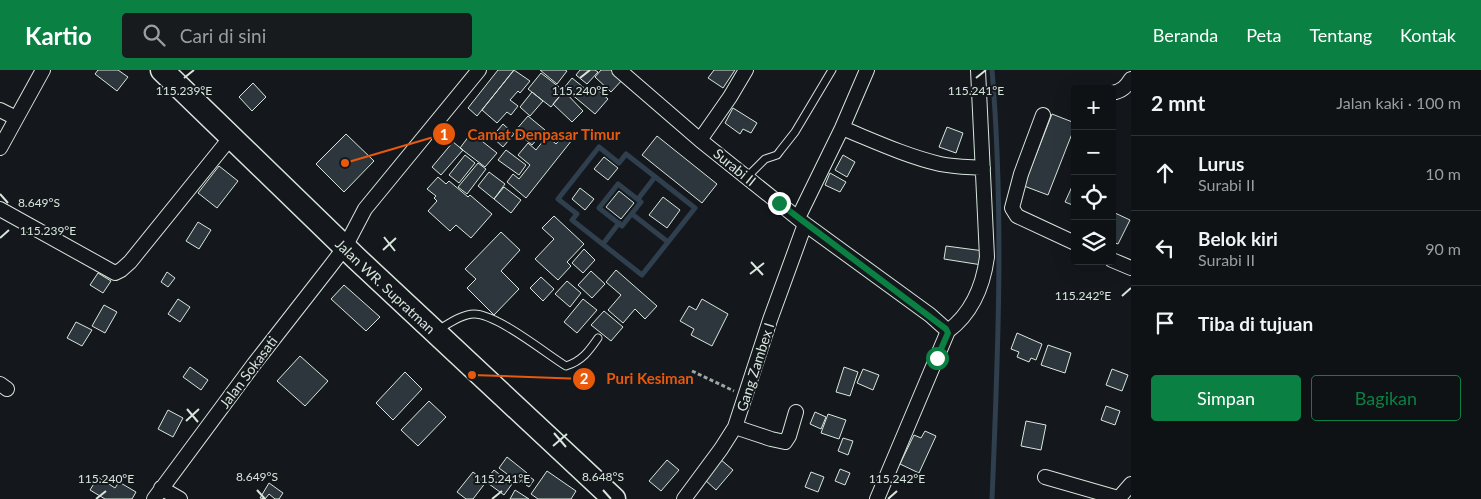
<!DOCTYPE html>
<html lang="id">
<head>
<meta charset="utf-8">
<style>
  :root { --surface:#0f1215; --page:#181b1e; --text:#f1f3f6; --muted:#9b9ea0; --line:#2f3234; --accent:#0b8043 }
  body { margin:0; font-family:Lato,sans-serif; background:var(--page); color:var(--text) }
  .controls { position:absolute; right:15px; top:15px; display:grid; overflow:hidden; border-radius:5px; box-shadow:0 5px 20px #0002 }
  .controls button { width:45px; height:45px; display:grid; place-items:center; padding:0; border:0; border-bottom:1px solid var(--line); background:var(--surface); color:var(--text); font:25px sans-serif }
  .stop { position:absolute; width:15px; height:15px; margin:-11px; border:4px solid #0b8043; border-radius:50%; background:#fff }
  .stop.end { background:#0b8043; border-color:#fff; box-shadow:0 1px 5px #0008 }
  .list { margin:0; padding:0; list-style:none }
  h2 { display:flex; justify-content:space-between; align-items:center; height:65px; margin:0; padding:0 20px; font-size:21px }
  h2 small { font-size:16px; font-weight:400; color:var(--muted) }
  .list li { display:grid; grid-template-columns:32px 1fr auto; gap:15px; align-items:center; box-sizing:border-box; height:75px; padding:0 20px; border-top:1px solid var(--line) }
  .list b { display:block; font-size:19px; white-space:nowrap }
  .list p { margin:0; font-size:16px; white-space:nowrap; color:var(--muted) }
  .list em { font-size:16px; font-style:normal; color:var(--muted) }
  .actions { display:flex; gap:10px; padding:15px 20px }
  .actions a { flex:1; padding:11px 0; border:1px solid var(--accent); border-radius:5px; text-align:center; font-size:18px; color:var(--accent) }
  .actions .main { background:var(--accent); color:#fff }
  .icon { flex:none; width:28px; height:28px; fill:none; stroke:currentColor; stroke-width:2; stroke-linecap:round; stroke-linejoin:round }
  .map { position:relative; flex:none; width:1131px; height:429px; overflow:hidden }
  header { display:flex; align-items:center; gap:30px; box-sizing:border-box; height:70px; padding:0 25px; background:var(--accent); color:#fff }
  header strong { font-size:24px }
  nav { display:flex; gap:28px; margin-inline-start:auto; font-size:18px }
  .search { width:350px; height:45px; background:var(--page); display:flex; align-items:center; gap:12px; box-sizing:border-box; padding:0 18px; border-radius:5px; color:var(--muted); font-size:19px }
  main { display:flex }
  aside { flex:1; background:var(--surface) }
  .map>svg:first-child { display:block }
</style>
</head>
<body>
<header>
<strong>Kartio</strong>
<div class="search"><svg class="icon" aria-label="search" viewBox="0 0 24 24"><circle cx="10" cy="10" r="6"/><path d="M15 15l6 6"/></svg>Cari di sini</div>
<nav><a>Beranda</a><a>Peta</a><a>Tentang</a><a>Kontak</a></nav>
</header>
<main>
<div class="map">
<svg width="1131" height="429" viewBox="0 0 1131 429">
  <rect width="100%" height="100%" fill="#14181c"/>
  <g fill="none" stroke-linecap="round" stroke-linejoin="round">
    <path stroke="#2f3f4d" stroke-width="5" d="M992,0C1004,143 998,286 992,429
      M599,77L619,93L626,84L695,138L642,205L572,150L577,144L558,129Z
      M618,114L641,132L622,156L599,138Z
      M638,129L655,107
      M632,144L668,172
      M603,174L619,153"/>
  </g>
  <path fill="#2c363c" stroke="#d8e6dc" d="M98,0H118L128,7L117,21L95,4Z
    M498,0H514L477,46L468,38Z
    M514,0L530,11L520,23L518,21L510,30L518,36L511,45L507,42L497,53L482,40Z
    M540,0H565L567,1L557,14Z
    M580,0H595L598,2L587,14L576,5Z
    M601,0H615L624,8L611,22L595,7Z
    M714,0H735L723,18L708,8Z
    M541,3L564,21L551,37L528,19Z
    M572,8L588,21L593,16L608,29L595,44L564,18Z
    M253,13L266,27L252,41L239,27Z
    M564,21L583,41L572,52L553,34Z
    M532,22L543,31L530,46L520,37Z
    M733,38L757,53L751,63L743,59L740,64L725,53Z
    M1052,44L1075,53V56L1048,125L1024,116Z
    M528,46L545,60L532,75L515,61Z
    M503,54L514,64L503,77L492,67Z
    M947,57L963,63L956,83L939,77Z
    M346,64L374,91L344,122L316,94Z
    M565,64L572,70L526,128L507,112L513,104L519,109L530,95L518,85L528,73L536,80L547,66L556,74Z
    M469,66L476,71L478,68L497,83L485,97L460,78Z
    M657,66L717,114L702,133L642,85Z
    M453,72L463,80L441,105L432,97Z
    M506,80L526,95L519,105L498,90Z
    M465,85L475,93L459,113L449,105Z
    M843,85L855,92L847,107L835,100Z
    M604,87L618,98L608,110L594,99Z
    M478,93L486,99L467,124L458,117Z
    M219,96L238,111L217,138L198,123Z
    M489,102L505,114L494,129L478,116Z
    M830,103L846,112L840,122L825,115Z
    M438,107L446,114L449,111L468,127L470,125L492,144L471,168L456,155L450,161L428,141L437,131L434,128L436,126L427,119Z
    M1075,110V136L1065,132Z
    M504,117L521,130L511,143L494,129Z
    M580,118L594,129L585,140L572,129Z
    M619,121L634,133L621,149L606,137Z
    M663,127L680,140L667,158L649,145Z
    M1115,143L1130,150L1118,174L1112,172V150Z
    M554,146L584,174L567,192L571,196L558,210L535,189L554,169L542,158Z
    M198,152L211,160L199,179L186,171Z
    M501,162L520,180L501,201L519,219L494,245L467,218L476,209L465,199Z
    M946,176L984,181L982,195L944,189Z
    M584,179L595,190L583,203L572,193Z
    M616,200L657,236L645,249L635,239L623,253L608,240L621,225L606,212Z
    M591,201L605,214L592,228L578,215Z
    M167,202L175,208L168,217L161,212Z
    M98,203L111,211L103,223L90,215Z
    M541,207L554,219L543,231L530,218Z
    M567,211L581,223L570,237L555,224Z
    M344,215L380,247L366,261L331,229Z
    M178,229L190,237L180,252L168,244Z
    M583,229L597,240L577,263L564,252Z
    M702,229L728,244L712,276L691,265L694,259L680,251L689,236L696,240Z
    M104,235L117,242L105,263L92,256Z
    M604,241L623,257L611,271L591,255Z
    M76,252L92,260L82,276L67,268Z
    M1017,263L1042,274L1036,290L1031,288L1029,292L1017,287L1019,282L1011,279Z
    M1048,275L1071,283L1065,303L1041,295Z
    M300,286L328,311L305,336L277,311Z
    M190,297L208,310L201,320L183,307Z
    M844,297L858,302L850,326L836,322Z
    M863,299L879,305L873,320L857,313Z
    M1112,299L1128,305L1122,321L1106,315Z
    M405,302L422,319L393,350L376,333Z
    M429,331L446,347L418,376L401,360Z
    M1106,336L1120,341L1115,355L1101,350Z
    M168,340L183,348L173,367L158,359Z
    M815,342L826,347L821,359L810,354Z
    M828,344L846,350L839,369L821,363Z
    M1026,351L1046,355L1041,380L1021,376Z
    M925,361L936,366L919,403L900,394L914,365L921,368Z
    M843,368L853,371L848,385L838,381Z
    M507,387L527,403L519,413L499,398Z
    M720,389L733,400L716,420L704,409Z
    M667,390L679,400L661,421L649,411Z
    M840,399L850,403L845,415L835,411Z
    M494,400L512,414L504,425L485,411Z
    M547,401L576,421L571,429H538L531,424Z
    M473,402L486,412L473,429H466L457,422Z
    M811,402L824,407L818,422L805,417Z
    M527,405L534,410L529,417L522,412Z
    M98,407L115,418L119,412L136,422L132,429H105L90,420Z
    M269,413L283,423L279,429H275L269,424L265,429L260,428Z
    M515,420L529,429H510Z"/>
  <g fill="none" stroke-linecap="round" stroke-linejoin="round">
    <defs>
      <path id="service" d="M747,107L765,89L777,85L780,81L795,62L832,0
        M438,260C448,254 462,244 474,244C497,244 545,283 566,296C582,291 589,281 598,268"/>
      <path id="minor" d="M619,0L700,70L805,154L930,245L948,261
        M1112,23C1122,21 1126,17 1131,9
        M0,40L16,48
        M1043,45L1021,104L1012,138L1017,146L1075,173
        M842,58C874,71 906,86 940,94C954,97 969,97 983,98
        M700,70L730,27L746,0
        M0,78L43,0
        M0,139L115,203L121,200L130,192L231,67
        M798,148L842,58L867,0
        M1112,190L1131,198
        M948,261C972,243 983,217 987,187L978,0
        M0,314L7,319
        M735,357L771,369L785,372L789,366L796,342
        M1045,407L1118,428
        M161,418L180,429
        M154,429L254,294L329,198L345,177L365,139L479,0
        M684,429L721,379L735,357L770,250L805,154
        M877,429L948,261
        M1118,429L1131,414"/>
      <g id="primary">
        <path id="s1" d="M162,0L356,188L614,429"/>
      </g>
    </defs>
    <use href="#service" stroke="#d8e6dc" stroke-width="9"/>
    <use href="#minor" stroke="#d8e6dc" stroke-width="16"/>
    <use href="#primary" stroke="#d8e6dc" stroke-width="25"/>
    <path stroke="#9da8a2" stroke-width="3" stroke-dasharray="4 2.5" stroke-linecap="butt" d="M692,301L734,321"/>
    <use href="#service" stroke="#14181c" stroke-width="7"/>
    <use href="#minor" stroke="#14181c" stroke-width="14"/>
    <use href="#primary" stroke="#14181c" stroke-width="22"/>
  </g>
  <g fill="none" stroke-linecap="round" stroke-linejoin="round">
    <path stroke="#0b8043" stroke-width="6" d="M779,133L946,259L948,263L937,288"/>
  </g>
  <path fill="none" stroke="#d8e6dc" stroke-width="2" d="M184,8L194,0M580,8L590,0M976,8L986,0M0,124L8,133M384,167L395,181M0,168L9,160M383,180L396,168M751,192L763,205M750,204L764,193M1122,226L1131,218M187,339L198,352M186,351L199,339M554,363L566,377M553,376L567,364M257,420L265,429M603,420L611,429M96,429L106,421M492,429L502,421M888,429L897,421"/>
  <g text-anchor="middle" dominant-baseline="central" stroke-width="4" stroke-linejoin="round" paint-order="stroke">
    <g font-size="14" fill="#d8e6dc" stroke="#14181c">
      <text transform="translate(735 97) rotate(39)">Surabi II</text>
      <text stroke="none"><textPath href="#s1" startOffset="311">Jalan WR. Supratman</textPath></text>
      <text transform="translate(755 297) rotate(-72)">Gang Zambex I</text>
      <text transform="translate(248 302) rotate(-53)">Jalan Sokasati</text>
    </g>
  </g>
  <g font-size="12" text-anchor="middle" fill="#d8e6dc" stroke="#14181c" stroke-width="4" stroke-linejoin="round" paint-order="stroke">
    <text x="184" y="25">115.239°E</text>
    <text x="580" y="25">115.240°E</text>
    <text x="976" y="25">115.241°E</text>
    <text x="39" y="137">8.649°S</text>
    <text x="48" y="165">115.239°E</text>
    <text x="1083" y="230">115.242°E</text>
    <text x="257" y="411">8.649°S</text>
    <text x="603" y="411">8.648°S</text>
    <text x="106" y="413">115.240°E</text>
    <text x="502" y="413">115.241°E</text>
    <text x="897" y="413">115.242°E</text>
  </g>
  <path fill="none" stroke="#e8590c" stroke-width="2" d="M345 93L444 64M472 305L584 309"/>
  <g fill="#e8590c" stroke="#14181c" stroke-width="2">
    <circle cx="345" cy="93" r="5"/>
    <circle cx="472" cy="305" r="5"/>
    <circle cx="444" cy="64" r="12"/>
    <circle cx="584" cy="309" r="12"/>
  </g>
  <g font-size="15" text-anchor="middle" font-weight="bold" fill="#fff">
    <text x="444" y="70">1</text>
    <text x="584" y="314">2</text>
  </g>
  <g font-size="15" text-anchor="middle" font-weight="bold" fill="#e8590c" stroke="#14181c" stroke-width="4" stroke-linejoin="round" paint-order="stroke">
    <text x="544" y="70">Camat Denpasar Timur</text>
    <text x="650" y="314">Puri Kesiman</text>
  </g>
</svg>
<div class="controls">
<button>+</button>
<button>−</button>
<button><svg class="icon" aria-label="locate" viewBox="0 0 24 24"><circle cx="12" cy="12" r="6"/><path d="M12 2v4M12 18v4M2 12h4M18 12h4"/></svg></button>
<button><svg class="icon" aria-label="layers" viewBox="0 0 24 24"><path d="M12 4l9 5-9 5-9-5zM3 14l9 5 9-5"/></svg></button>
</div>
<div class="stop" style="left:937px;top:288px"></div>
<div class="stop end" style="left:779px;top:133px"></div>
</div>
<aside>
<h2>2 mnt<small>Jalan kaki · 100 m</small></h2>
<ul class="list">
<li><svg class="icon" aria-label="ahead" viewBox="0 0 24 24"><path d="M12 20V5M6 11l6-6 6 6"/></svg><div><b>Lurus</b><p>Surabi II</p></div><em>10 m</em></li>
<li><svg class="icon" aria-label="left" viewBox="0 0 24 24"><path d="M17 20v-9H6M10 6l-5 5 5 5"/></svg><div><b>Belok kiri</b><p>Surabi II</p></div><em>90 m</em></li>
<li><svg class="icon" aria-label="arrive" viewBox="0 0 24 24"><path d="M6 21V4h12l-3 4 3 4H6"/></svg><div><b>Tiba di tujuan</b></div></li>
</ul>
<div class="actions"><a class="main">Simpan</a><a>Bagikan</a></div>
</aside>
</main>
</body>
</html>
